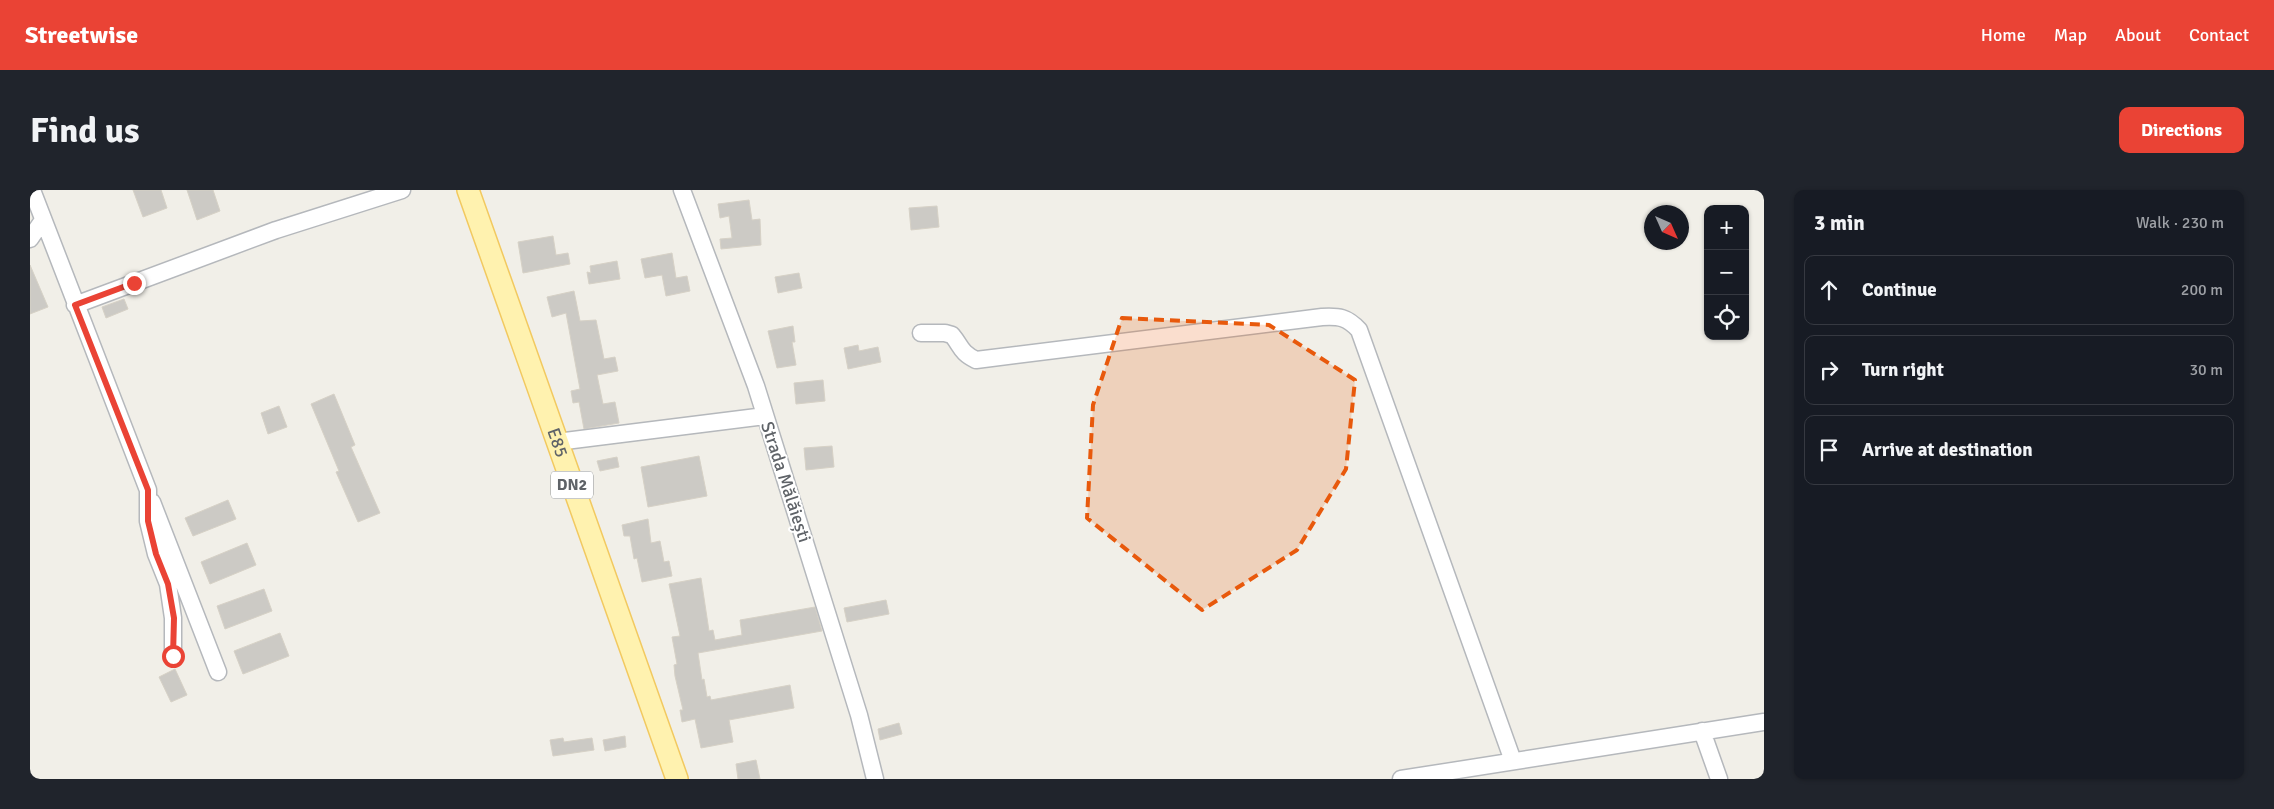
<!DOCTYPE html>
<html lang="en">
<head>
<meta charset="utf-8">
<style>
  :root { --surface:#171b24; --page:#20242c; --text:#f1f3f6; --muted:#9ea1a6; --line:#363941; --accent:#ea4335 }
  body { margin:0; font-family:Signika,sans-serif; background:var(--page); color:var(--text) }
  .controls { position:absolute; right:15px; top:15px; display:grid; overflow:hidden; border-radius:10px; box-shadow:0 1px 4px #0004 }
  .controls button { width:45px; height:45px; display:grid; place-items:center; padding:0; border:0; border-bottom:1px solid var(--line); background:var(--surface); color:var(--text); font:25px sans-serif }
  .compass { position:absolute; left:1614px; top:15px; width:45px; height:45px; border-radius:50%; background:var(--surface); box-shadow:0 1px 4px #0004; rotate:135deg }
  .stop { position:absolute; width:15px; height:15px; margin:-11px; border:4px solid #ea4335; border-radius:50%; background:#fff }
  .stop.end { background:#ea4335; border-color:#fff; box-shadow:0 1px 5px #0008 }
  .list { margin:0; padding:0; list-style:none }
  h2 { display:flex; justify-content:space-between; align-items:center; height:65px; margin:0; padding:0 20px; font-size:21px }
  h2 small { font-size:16px; font-weight:400; color:var(--muted) }
  .list li { display:grid; grid-template-columns:32px 1fr auto; gap:15px; align-items:center; box-sizing:border-box; height:70px; margin:0 10px 10px; padding:0 10px; border:1px solid var(--line); border-radius:10px }
  .list b { display:block; font-size:19px; white-space:nowrap }
  .list em { font-size:16px; font-style:normal; color:var(--muted) }
  .icon { flex:none; width:28px; height:28px; fill:none; stroke:currentColor; stroke-width:2; stroke-linecap:round; stroke-linejoin:round }
  .map { position:relative; flex:none; width:1734px; height:589px; overflow:hidden; border-radius:10px }
  header { display:flex; align-items:center; gap:30px; box-sizing:border-box; height:70px; padding:0 25px; background:var(--accent); color:#fff }
  header strong { font-size:24px }
  nav { display:flex; gap:28px; margin-inline-start:auto; font-size:18px }
  .intro { display:flex; align-items:center; justify-content:space-between; box-sizing:border-box; height:120px; padding:0 30px }
  h1 { margin:0; font-size:35px }
  .button { padding:12px 22px; border-radius:10px; background:var(--accent); color:#fff; font-size:18px; font-weight:700 }
  main { display:flex; gap:30px; padding:0 30px }
  aside { flex:1; background:var(--surface); border-radius:10px; box-shadow:0 1px 4px #0004 }
  .map>svg:first-child { display:block }
</style>
</head>
<body>
<header>
<strong>Streetwise</strong>
<nav><a>Home</a><a>Map</a><a>About</a><a>Contact</a></nav>
</header>
<div class="intro"><h1>Find us</h1><a class="button">Directions</a></div>
<main>
<div class="map">
<svg width="1734" height="589" viewBox="0 0 1734 589">
  <rect width="100%" height="100%" fill="#f1efe8"/>
  <path fill="#cccac5" stroke="#d6d1c6" d="M103,0H131L137,18L113,27Z
    M157,0H183L190,21L167,30Z
    M719,10L722,30L730,29L731,55L691,59L690,49L702,48L699,26L690,28L688,14Z
    M907,16L909,37L881,40L879,18Z
    M523,46L526,65L538,63L540,74L493,83L488,52Z
    M642,63L646,88L657,86L660,101L636,106L632,85L615,88L611,69Z
    M587,71L590,89L559,94L557,82L561,83L560,76Z
    M0,75L18,117L0,124Z
    M769,83L772,98L748,103L745,87Z
    M544,101L550,131L566,130L574,169L585,167L588,181L567,185L573,214L585,212L589,233L554,239L549,212L543,213L541,201L550,199L536,123L522,127L517,107Z
    M94,109L98,119L76,128L72,117Z
    M763,136L765,152H762L766,175L747,178L738,141Z
    M828,155L829,161L848,157L851,172L818,179L814,158Z
    M793,190L795,211L766,214L764,193Z
    M304,204L325,255L321,257L350,323L328,332L306,282L309,281L281,214Z
    M249,216L257,237L238,244L231,223Z
    M802,256L804,277L776,280L774,258Z
    M669,266L677,306L618,317L611,277Z
    M587,267L589,277L570,281L567,271Z
    M198,310L206,329L163,346L155,328Z
    M618,329L621,353L630,351L634,372L639,371L642,386L612,392L607,368L604,369L600,346H594L592,335Z
    M217,353L226,375L180,394L171,372Z
    M671,388L679,441L683,440L685,450L712,445L710,430L785,417L792,441L668,463L672,490L674,489L677,507L680,506L681,510L760,495L764,518L699,530L703,552L671,558L665,529L652,532L650,520H653L645,486L644,475L647,474L642,447L650,446L639,394Z
    M234,399L242,421L195,439L187,416Z
    M856,410L859,424L817,432L814,418Z
    M250,443L259,466L213,484L204,461Z
    M145,479L157,505L141,512L129,487Z
    M869,533L872,544L850,550L848,539Z
    M595,546L596,557L575,561L573,550Z
    M533,548L534,552L562,548L564,560L523,566L520,550Z
    M726,570L730,589H708L706,574Z"/>
  <g fill="none" stroke-linecap="round" stroke-linejoin="round">
    <defs>
      <path id="minor" d="M2,0L118,300V331L126,364L138,394L143,428V466
        M652,0L726,196L829,525L845,589
        M0,49L13,30
        M45,115L246,40L372,0
        M891,143H915L922,145C932,157 930,162 946,170L1292,127C1309,126 1317,127 1329,140L1483,571
        M527,252L735,226
        M122,312L188,482
        M1672,541L1689,589
        M1371,589L1734,532"/>
      <g id="major">
        <path id="s1" d="M438,0L647,589"/>
      </g>
    </defs>
    <use href="#minor" stroke="#b5b8bc" stroke-width="19"/>
    <use href="#major" stroke="#f2c960" stroke-width="24"/>
    <use href="#minor" stroke="#fff" stroke-width="16"/>
    <use href="#major" stroke="#fff2af" stroke-width="21"/>
  </g>
  <g fill="none" stroke-linecap="round" stroke-linejoin="round">
    <path stroke="#ea4335" stroke-width="6" d="M104,93L45,115L118,300V331L126,364L138,394L144,428L143,466"/>
  </g>
  <path fill="#e8590c" fill-opacity="0.2" stroke="#e8590c" stroke-width="4" stroke-dasharray="10 6" stroke-linejoin="round" d="M1092,128L1239,135L1325,190L1316,279L1267,360L1172,420L1057,328L1063,215Z"/>
  <g text-anchor="middle" dominant-baseline="central" stroke-width="4" stroke-linejoin="round" paint-order="stroke">
    <rect fill="#fff" stroke="#8f9295" stroke-width="1" x="521" y="281.5" width="42" height="27" rx="4"/>
    <g font-size="16" font-weight="bold" fill="#5f6368">
      <text x="542" y="295">DN2</text>
    </g>
    <g font-size="18" fill="#5f6368" stroke="#fff">
      <text stroke="none"><textPath href="#s1" startOffset="268">E85</textPath></text>
      <text transform="translate(756 292) rotate(72)">Strada Mălăiești</text>
    </g>
  </g>
</svg>
<div class="controls">
<button>+</button>
<button>−</button>
<button><svg class="icon" aria-label="locate" viewBox="0 0 24 24"><circle cx="12" cy="12" r="6"/><path d="M12 2v4M12 18v4M2 12h4M18 12h4"/></svg></button>
</div>
<svg class="compass" viewBox="-18 -18 36 36"><path d="M0-13l5 13h-10z" fill="#e53935"/><path d="M0 13l5-13h-10z" fill="#9ea1a6"/></svg>
<div class="stop" style="left:143px;top:466px"></div>
<div class="stop end" style="left:104px;top:93px"></div>
</div>
<aside>
<h2>3 min<small>Walk · 230 m</small></h2>
<ul class="list">
<li><svg class="icon" aria-label="ahead" viewBox="0 0 24 24"><path d="M12 20V5M6 11l6-6 6 6"/></svg><div><b>Continue</b></div><em>200 m</em></li>
<li><svg class="icon" aria-label="right" viewBox="0 0 24 24"><path d="M7 20v-9h11M14 6l5 5-5 5"/></svg><div><b>Turn right</b></div><em>30 m</em></li>
<li><svg class="icon" aria-label="arrive" viewBox="0 0 24 24"><path d="M6 21V4h12l-3 4 3 4H6"/></svg><div><b>Arrive at destination</b></div></li>
</ul>
</aside>
</main>
</body>
</html>
